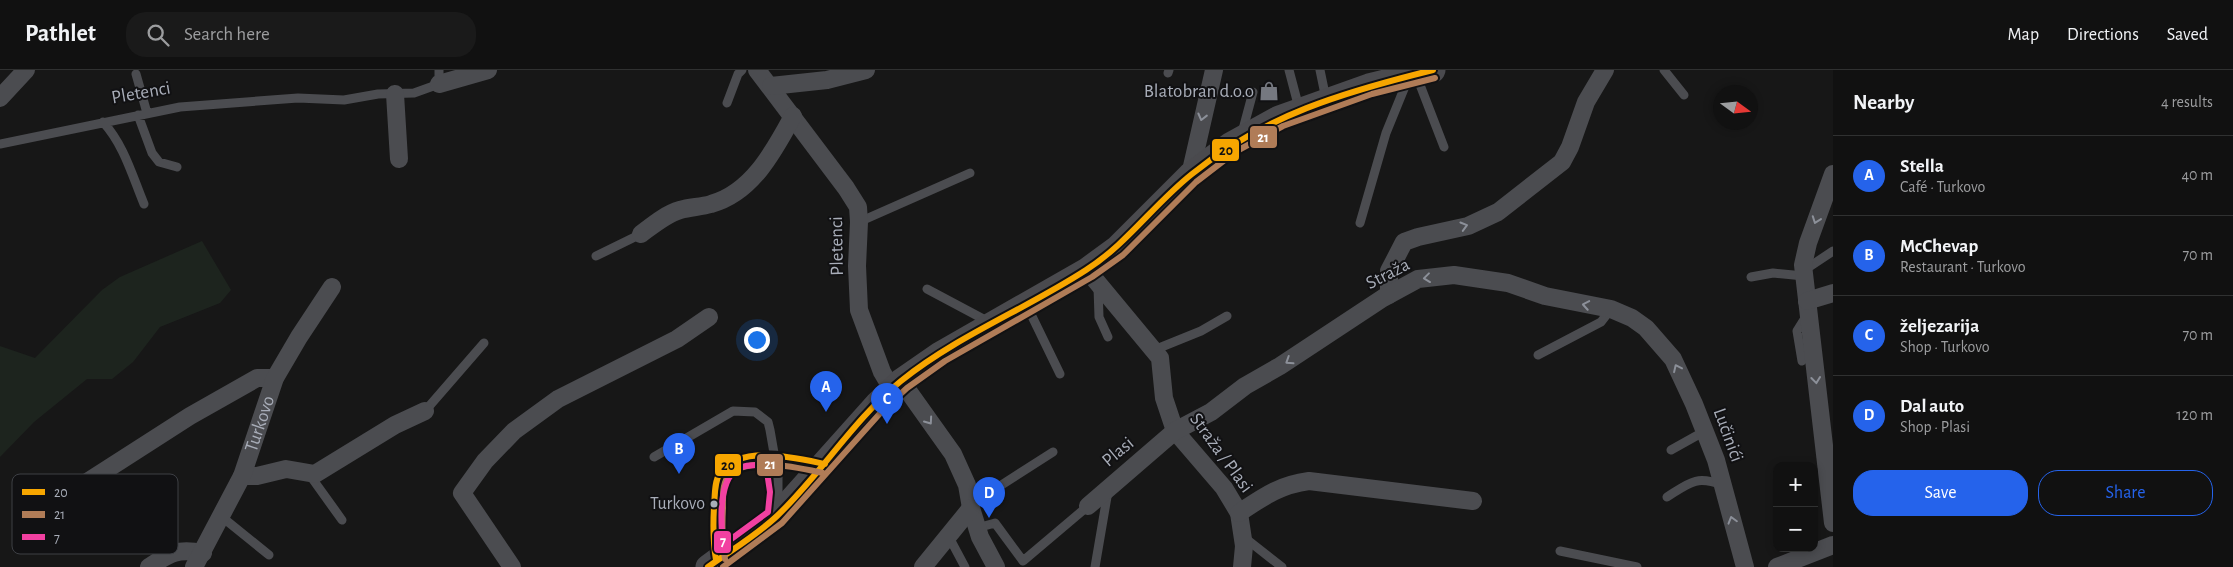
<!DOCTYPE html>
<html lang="en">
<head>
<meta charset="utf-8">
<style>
  :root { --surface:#111; --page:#1a1a1a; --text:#f1f3f6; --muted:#9c9d9f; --line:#303131; --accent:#2563eb }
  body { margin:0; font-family:"Alegreya Sans",sans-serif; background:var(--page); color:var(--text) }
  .controls { position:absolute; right:15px; bottom:15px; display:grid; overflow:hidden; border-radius:10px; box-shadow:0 2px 8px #0003 }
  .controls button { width:45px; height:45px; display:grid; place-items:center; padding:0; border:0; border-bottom:1px solid var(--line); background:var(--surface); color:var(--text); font:25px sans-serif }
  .compass { position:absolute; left:1713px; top:15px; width:45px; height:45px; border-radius:50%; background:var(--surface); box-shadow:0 2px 8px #0003; rotate:105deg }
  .you { position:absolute; left:756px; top:269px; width:18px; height:18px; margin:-12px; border:4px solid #fff; border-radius:50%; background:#1a73e8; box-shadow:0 0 0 8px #1a73e833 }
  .badge { display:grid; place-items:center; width:32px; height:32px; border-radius:50%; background:var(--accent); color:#fff; font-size:16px; font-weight:700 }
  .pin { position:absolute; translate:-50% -41px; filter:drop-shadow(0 1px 2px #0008) }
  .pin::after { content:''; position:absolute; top:26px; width:18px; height:15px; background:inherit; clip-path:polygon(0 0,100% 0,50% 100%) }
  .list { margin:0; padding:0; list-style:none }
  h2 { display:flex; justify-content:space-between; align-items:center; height:65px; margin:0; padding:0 20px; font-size:21px }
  h2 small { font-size:16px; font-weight:400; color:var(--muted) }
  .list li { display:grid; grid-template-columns:32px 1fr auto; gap:15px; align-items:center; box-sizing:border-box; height:80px; padding:0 20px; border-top:1px solid var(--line) }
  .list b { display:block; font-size:19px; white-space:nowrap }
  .list p { margin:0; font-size:16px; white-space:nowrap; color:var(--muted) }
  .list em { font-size:16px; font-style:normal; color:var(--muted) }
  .actions { display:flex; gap:10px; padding:15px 20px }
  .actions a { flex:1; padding:11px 0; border:1px solid var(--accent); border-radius:20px; text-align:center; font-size:18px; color:var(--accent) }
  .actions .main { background:var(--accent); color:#fff }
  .icon { flex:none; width:28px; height:28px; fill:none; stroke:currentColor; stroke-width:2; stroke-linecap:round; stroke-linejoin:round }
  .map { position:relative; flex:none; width:1833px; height:497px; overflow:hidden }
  header { display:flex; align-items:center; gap:30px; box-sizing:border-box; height:70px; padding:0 25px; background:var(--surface); border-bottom:1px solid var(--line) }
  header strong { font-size:24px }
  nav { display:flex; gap:28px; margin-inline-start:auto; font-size:18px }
  .search { width:350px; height:45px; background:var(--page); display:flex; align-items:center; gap:12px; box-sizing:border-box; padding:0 18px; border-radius:20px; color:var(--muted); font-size:19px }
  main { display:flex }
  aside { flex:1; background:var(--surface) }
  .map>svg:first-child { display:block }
</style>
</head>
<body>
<header>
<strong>Pathlet</strong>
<div class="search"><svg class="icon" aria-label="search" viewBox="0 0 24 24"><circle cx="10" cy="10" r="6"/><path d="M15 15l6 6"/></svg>Search here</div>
<nav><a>Map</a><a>Directions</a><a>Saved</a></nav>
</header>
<main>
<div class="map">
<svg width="1833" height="497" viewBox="0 0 1833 497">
  <rect width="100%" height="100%" fill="#171717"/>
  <path fill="#1d241e" d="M202,171L231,220L220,233L160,257L133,292L112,309H87L34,352L0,387V276L35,288L102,220L120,207Z"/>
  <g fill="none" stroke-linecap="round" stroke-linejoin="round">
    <path stroke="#4b4c50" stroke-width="9" d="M1289,0L1299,38
      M1320,0L1326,29
      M1664,0L1684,25
      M1168,3L1169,0
      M136,4L147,43
      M1417,7L1444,77
      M727,33L738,4L742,0
      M138,45L152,83L159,92L177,97
      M103,52C124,75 132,105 144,134
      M1242,63L1253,22
      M0,74L180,37L298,28L344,30L378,24L414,23L439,14V0
      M859,152L970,103
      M1360,153L1386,63L1408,9
      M596,186L641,164
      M1803,201L1833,181
      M1751,207L1773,203L1804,206
      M1098,217L1099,247L1108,267
      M927,219L989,252
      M1027,236L1060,304
      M1154,280L1201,261L1227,246
      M1538,285L1601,252L1611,239
      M1802,291L1797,261L1807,245
      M425,341L484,273
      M1671,380L1705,361
      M654,387L733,341L755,342L768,352L770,360L778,406V435
      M309,404L342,450
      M1667,427C1689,413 1696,405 1722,415
      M970,430L989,423L1053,382
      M222,447L269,485
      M977,458L995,453L1023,491L1088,436
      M949,467L965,497
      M1245,468L1282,497
      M1560,481L1637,497
      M716,487C713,472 714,457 714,442C715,430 714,414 720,404C736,375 795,388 821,394
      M1095,497L1108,421"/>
    <g stroke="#4b4c50" stroke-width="18">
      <path d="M757,0L846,118L858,137L859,152L857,196L859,240L882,302L892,319"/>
      <path d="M439,14L488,0"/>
      <path d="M771,16L827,10L866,0"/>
      <path d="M395,24L399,89"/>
      <path d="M0,28L26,0"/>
      <path d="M1833,104L1808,173L1803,195L1833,453"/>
      <path d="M1190,105L1214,0"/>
      <path d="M641,164C653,155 666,144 680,140C690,137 701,137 711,134C752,123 774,81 793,46"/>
      <path d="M1087,200L1160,288L1164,328L1175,361L1224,418L1239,443L1244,476L1242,497"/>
      <path d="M1389,225V201L1404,172L1418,167L1468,156L1498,142L1562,92L1570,77L1586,32L1605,0"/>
      <path d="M1807,231L1833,223"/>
      <path d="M901,311L953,384L967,415L971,438L980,467L996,497"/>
      <path d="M242,406H257L286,399L315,404L395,355L425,341"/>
      <path d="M1088,436L1175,361L1211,342L1245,316L1280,296L1383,228L1418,209L1454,205L1508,213L1545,226L1611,239L1632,248L1646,258L1673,289L1694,334L1716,390L1745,497"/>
      <path d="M1239,443C1263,427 1279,415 1309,411L1473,431"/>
      <path d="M28,450L190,346L257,308H275"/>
      <path d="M149,497C170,483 177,478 203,483"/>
      <path id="s1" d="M194,497L242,406L275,308L299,267L332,217"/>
      <path d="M512,497L462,423L485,391L514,361L558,329L677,269L709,247"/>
      <path d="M923,497L971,438"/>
      <path d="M1777,497L1833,475"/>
    </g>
    <path stroke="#4a4a4e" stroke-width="25" d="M708,497L776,447L877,334L901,311L940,284L1087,200L1117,178L1190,105L1230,75L1279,48L1369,16L1433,0"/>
    <defs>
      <path id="bus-1" d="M716,490C713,472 713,454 714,437C715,426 714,412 720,403C740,374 796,388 825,394
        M708,497C730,481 757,465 777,446C821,404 854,349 901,311C957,266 1026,239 1086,200C1127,174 1154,134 1192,104C1265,45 1344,22 1433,0"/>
      <path id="bus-2" d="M725,489C722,472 722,455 723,438C723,429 722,416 727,408C743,384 800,398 823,403
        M723,497L782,453L883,340L907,318L945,291L1092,207L1123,185L1196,112L1235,82L1283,56L1372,24L1435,8"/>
      <path id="bus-3" d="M766,395L770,422L768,442L723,475C721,455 717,409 739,398C747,394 758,395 766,395Z"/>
    </defs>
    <use href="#bus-1" stroke="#111113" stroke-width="10"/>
    <use href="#bus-2" stroke="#111113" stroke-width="10"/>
    <use href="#bus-3" stroke="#111113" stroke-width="10"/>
    <use href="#bus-1" stroke="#f7a600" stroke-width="6"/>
    <use href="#bus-2" stroke="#b07c57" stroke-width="6"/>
    <use href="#bus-3" stroke="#f240a1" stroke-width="6"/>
  </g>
  <defs><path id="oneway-chevron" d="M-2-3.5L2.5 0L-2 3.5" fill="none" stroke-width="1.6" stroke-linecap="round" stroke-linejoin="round" transform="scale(1.25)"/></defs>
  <g stroke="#8c9099">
    <use href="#oneway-chevron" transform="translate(1202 47) rotate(104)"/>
    <use href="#oneway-chevron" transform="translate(1816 150) rotate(110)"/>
    <use href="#oneway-chevron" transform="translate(1464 156) rotate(-16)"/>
    <use href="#oneway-chevron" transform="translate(1427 208) rotate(173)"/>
    <use href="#oneway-chevron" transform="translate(1586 235) rotate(-170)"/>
    <use href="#oneway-chevron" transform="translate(1289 291) rotate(147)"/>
    <use href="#oneway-chevron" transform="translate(1677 298) rotate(-115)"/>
    <use href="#oneway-chevron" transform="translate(1816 310) rotate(83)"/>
    <use href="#oneway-chevron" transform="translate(929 351) rotate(55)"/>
    <use href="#oneway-chevron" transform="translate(1732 450) rotate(-106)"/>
  </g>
  <defs>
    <symbol id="shop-bare" viewBox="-9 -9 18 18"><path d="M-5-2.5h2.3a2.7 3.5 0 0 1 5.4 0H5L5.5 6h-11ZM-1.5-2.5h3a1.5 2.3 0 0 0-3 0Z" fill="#757880" stroke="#111113" stroke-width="2.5" paint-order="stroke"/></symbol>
  </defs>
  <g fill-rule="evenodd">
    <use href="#shop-bare" x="1255" y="7" width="28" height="28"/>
  </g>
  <circle fill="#a8adb8" stroke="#111113" stroke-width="2" cx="714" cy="434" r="4.5"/>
  <g text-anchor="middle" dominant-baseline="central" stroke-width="4" stroke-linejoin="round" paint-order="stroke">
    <g font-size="18" fill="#a8adb8" stroke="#111113" text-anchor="end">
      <text x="705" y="434">Turkovo</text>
    </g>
    <g font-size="19" fill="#a8adb8" stroke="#111113" text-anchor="end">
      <text x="1254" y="21">Blatobran d.o.o</text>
    </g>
    <g font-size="19" fill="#a8adb8" stroke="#111113">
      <text transform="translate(141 23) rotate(-10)">Pletenci</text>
      <text transform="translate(837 176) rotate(-91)">Pletenci</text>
      <text transform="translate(1388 204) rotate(-27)">Straža</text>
      <text stroke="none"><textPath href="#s1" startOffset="158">Turkovo</textPath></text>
      <text transform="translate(1728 365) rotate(70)">Lučinići</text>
      <text transform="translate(1118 382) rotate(-40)">Plasi</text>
      <text transform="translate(1221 383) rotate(54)">Straža / Plasi</text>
    </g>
  </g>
  <rect x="12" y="404" width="166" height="80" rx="8" fill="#111113" stroke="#3e4045" stroke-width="1"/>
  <rect x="22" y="419" width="23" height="6" fill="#f7a600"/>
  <rect x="22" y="441" width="23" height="7" fill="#b07c57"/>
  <rect x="22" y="464" width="23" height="6" fill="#f240a1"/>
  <g font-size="14" fill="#a8adb8">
    <text x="54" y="427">20</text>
    <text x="54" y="449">21</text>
    <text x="54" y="472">7</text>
  </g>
  <g stroke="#111113" stroke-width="2">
    <rect x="1249" y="55" width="29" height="24" rx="5" fill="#b07c57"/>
    <rect x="1211" y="68" width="29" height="24" rx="5" fill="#f7a600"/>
    <rect x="756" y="383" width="28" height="24" rx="5" fill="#b07c57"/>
    <rect x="714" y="383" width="28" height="24" rx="5" fill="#f7a600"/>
    <rect x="713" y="460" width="19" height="24" rx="5" fill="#f240a1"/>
  </g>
  <g font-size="14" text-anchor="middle" font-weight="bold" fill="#fff">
    <text x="1263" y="72">21</text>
    <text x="770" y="399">21</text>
    <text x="723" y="476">7</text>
  </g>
  <g font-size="14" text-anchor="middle" font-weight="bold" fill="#111">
    <text x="1226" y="85">20</text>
    <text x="728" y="400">20</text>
  </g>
</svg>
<div class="controls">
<button>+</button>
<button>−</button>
</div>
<svg class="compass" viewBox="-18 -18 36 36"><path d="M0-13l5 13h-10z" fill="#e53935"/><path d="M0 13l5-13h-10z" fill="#9c9d9f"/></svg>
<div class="you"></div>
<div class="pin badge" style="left:826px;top:342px">A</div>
<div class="pin badge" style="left:679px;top:404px">B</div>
<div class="pin badge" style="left:887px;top:354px">C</div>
<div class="pin badge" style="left:989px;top:448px">D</div>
</div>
<aside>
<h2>Nearby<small>4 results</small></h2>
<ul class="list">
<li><span class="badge">A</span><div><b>Stella</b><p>Café · Turkovo</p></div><em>40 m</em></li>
<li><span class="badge">B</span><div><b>McChevap</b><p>Restaurant · Turkovo</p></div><em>70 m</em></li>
<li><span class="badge">C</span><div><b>željezarija</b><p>Shop · Turkovo</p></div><em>70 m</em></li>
<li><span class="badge">D</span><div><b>Dal auto</b><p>Shop · Plasi</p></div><em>120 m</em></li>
</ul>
<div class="actions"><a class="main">Save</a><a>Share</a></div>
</aside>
</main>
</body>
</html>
